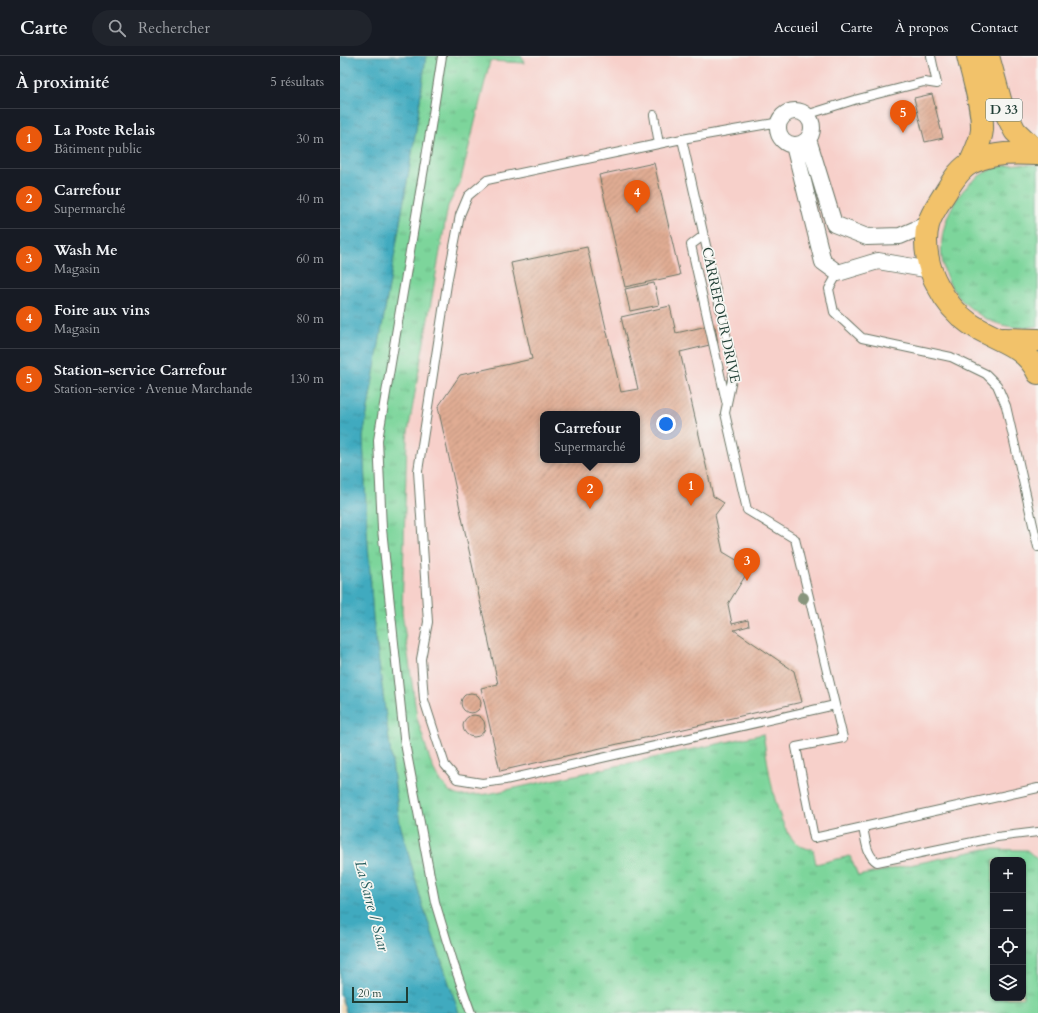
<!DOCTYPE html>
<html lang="fr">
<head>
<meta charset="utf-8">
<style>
  :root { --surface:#171b24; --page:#20242c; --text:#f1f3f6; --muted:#9ea1a6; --line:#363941; --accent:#ea580c }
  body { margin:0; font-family:Cardo,serif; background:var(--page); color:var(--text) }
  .controls { position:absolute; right:12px; bottom:12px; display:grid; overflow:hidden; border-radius:8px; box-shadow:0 1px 3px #0004 }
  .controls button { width:36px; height:36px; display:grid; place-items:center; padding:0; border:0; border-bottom:1px solid var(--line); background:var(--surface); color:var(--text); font:20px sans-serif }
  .scale { position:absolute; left:12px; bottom:10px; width:56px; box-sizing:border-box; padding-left:4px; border:2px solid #1f3d34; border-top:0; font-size:11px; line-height:14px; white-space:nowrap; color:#1f3d34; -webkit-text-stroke:3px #f6f6f2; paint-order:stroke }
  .you { position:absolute; left:326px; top:368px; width:14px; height:14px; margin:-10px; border:3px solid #fff; border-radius:50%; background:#1a73e8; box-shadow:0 0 0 6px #1a73e833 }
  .badge { display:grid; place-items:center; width:26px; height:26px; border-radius:50%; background:var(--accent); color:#fff; font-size:13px; font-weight:700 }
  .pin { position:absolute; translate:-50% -33px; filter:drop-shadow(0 1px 2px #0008) }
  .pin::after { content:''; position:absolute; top:21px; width:14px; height:12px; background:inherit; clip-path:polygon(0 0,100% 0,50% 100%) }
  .popup { position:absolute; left:200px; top:355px; width:100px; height:52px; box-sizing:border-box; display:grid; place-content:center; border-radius:8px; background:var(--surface); filter:drop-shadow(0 1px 3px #0005); font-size:13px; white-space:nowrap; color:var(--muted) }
  .popup b { font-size:15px; color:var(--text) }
  .popup::after { content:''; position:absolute; left:50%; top:100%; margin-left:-8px; border:8px solid transparent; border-top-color:var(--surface) }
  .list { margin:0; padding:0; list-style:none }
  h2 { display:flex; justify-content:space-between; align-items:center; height:52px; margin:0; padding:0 16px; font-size:17px }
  h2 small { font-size:13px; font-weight:400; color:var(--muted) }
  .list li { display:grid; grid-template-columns:26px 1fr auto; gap:12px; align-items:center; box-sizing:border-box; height:60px; padding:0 16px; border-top:1px solid var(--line) }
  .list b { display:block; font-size:15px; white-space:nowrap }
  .list p { margin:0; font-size:13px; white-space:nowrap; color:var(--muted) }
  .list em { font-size:13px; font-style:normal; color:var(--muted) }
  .icon { flex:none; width:22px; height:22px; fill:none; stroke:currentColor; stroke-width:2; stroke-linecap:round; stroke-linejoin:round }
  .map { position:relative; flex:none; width:698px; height:957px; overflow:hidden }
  header { display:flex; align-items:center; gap:24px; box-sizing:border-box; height:56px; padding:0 20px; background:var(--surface); border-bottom:1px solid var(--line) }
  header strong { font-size:19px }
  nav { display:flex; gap:22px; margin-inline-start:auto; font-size:14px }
  .search { width:280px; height:36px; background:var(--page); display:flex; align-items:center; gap:10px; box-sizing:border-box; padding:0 14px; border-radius:22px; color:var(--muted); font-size:15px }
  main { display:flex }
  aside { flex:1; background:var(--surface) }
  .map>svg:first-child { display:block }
</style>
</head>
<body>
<header>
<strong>Carte</strong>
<div class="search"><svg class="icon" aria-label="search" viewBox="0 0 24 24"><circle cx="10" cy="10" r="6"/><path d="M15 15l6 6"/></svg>Rechercher</div>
<nav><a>Accueil</a><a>Carte</a><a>À propos</a><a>Contact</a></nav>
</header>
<main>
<aside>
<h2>À proximité<small>5 résultats</small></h2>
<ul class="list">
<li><span class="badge">1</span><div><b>La Poste Relais</b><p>Bâtiment public</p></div><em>30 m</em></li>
<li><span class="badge">2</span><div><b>Carrefour</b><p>Supermarché</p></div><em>40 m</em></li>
<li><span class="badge">3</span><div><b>Wash Me</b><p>Magasin</p></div><em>60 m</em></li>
<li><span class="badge">4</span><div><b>Foire aux vins</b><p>Magasin</p></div><em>80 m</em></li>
<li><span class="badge">5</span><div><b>Station-service Carrefour</b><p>Station-service · Avenue Marchande</p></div><em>130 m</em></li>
</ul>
</aside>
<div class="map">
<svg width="698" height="957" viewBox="0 0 698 957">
  <defs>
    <pattern id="grass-tufts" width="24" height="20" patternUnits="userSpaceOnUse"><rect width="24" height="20" fill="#7dd59b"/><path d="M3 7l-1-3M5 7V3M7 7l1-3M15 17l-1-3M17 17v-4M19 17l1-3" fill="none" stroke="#66ae7f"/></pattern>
    <pattern id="water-ripples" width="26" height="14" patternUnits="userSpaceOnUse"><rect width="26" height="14" fill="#3faabf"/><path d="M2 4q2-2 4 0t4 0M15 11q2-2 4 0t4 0" fill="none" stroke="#348c9c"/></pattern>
    <pattern id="building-hatch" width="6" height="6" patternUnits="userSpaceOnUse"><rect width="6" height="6" fill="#e0ac93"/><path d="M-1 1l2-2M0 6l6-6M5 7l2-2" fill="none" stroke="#b58d79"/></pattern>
  </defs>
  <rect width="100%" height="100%" fill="#f6f6f2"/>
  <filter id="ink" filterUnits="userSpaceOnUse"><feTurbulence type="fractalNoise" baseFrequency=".025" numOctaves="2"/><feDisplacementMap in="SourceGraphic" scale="8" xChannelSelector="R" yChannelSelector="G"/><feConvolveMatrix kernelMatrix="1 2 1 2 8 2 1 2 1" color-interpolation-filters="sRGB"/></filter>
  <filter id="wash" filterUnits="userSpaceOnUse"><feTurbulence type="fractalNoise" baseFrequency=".012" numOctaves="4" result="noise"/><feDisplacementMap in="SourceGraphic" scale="16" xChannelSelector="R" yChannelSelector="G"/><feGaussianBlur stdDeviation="0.9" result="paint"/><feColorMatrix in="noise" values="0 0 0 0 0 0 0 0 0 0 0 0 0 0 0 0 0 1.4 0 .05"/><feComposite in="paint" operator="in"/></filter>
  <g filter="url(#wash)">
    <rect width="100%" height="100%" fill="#f2dbbc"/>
    <path fill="#f7d0ca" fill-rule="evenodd" d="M182,0H698V804L686,794L645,793L518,820L510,800L476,808L464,793L454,786L445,773L437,751L423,678L148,738L120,740L110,736L96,719L90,704L77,662L62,556L67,382L108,150L120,127L150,5L183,7ZM203,358H297V404H203Z"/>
    <path fill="url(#grass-tufts)" stroke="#4e8968" fill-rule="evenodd" d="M86,0H182L184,7L150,5L120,127L108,150L67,382L62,556L77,662L90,704L96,719L110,736L120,740L148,738L423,678C428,707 434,764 454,785C459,791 466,793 473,793L476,808L510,800L518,820L645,793L687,794L698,804V957H119L82,847L60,768L33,562L27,474L23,381L76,74ZM653,804H683V942H653Z
      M679,108L698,109V270C677,274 655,270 637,257C627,250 618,242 612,232C587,191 609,131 652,113C661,110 670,109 679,108Z"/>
    <path fill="url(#water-ripples)" stroke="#2f747a" d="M0,0H86L76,74L23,381L27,474L33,562L60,768L82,847L119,957H6L0,938Z"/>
    <g id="blocks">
      <path fill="url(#building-hatch)" fill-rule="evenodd" d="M592,38L603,82L585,86L574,42Z
        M314,107L340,219L285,231L259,119Z
        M247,191L281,336L298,333L281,261L330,250L336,277L372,269L375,271L378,287L340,296L373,440L384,447L375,459L383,496L410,512L388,548L392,568L408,564L409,570L394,574L454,615L462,646L160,715L141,632L158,628L98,351L120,319L192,303L171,207ZM203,358H297V404H203Z
        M314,227L319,249L290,255L285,233Z
        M121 647a10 10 0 1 1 20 0a10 10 0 1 1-20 0Z
        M123 670a11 11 0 1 1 22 0a11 11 0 1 1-22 0Z"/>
    </g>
  </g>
  <g filter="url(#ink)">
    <use href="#blocks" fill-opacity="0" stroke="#697464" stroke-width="1"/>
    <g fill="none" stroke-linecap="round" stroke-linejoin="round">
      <defs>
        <path id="service" d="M102,0L90,77L38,384L42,473L64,682L95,846L114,909L131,957
          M314,59L319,88
          M466,59L514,44L584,26L597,28L591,0
          M440,66L342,83L147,124L128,140L120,159L108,222L78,415L88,566L81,603L84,644L105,709L117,723L142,727L165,724L495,649
          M342,83L394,314L385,357L407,454L455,483L503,682L456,691L474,782L698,732
          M363,180L351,189L386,345
          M498,217L489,233L494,256L522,282L611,301L646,318L657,329L666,350L698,491
          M523,772C526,784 526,799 537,806L657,781L698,776"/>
        <path id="minor" d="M438 72a17 17 0 1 1 34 0a17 17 0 1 1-34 0Z
          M468,83L494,168L527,181L560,180L588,168
          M454,89L483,206L498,217L538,205L591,214"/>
        <path id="primary" d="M628,0C633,22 643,52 642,74C641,85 635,96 631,106
          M648,0L661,47L675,75L698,97
          M698,98C675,97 655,96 633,106C621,111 613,124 607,134C601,144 591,157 588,169C583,188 588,213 598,230C605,244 616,258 629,267C653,284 685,288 698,317
          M663,283L698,284"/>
      </defs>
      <use href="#service" stroke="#697464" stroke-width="10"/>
      <use href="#minor" stroke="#697464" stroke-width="18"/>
      <use href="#primary" stroke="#697464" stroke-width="24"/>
      <use href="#service" stroke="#fff" stroke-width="8"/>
      <use href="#minor" stroke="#fff" stroke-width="16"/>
      <use href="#primary" stroke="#f2c26a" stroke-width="22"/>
    </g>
    <circle fill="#88957d" cx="463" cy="542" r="6"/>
  </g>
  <g text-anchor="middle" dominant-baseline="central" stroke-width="3.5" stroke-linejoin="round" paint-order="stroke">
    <rect fill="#f6f6f2" stroke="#60746d" stroke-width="1" x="646" y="43" width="36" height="22" rx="3"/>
    <g font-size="13" font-weight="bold" fill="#1f3d34">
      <text x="664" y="54">D 33</text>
    </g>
    <g font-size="14" fill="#1f3d34" stroke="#f6f6f2">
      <text transform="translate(381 259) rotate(78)">CARREFOUR DRIVE</text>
    </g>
    <g font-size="15" font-style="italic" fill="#295e5e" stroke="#f6f6f2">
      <text transform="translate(32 850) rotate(75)">La Sarre / Saar</text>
    </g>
  </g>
</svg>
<div class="controls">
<button>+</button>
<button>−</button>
<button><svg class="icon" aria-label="locate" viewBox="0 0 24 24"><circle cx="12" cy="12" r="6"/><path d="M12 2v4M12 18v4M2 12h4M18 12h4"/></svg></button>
<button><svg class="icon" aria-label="layers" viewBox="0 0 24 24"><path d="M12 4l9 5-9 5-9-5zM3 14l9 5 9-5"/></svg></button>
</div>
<div class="scale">20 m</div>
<div class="you"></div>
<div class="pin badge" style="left:351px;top:450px">1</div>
<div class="pin badge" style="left:250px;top:453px">2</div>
<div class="popup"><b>Carrefour</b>Supermarché</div>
<div class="pin badge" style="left:407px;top:525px">3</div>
<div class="pin badge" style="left:297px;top:157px">4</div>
<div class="pin badge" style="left:563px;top:77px">5</div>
</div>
</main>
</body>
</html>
